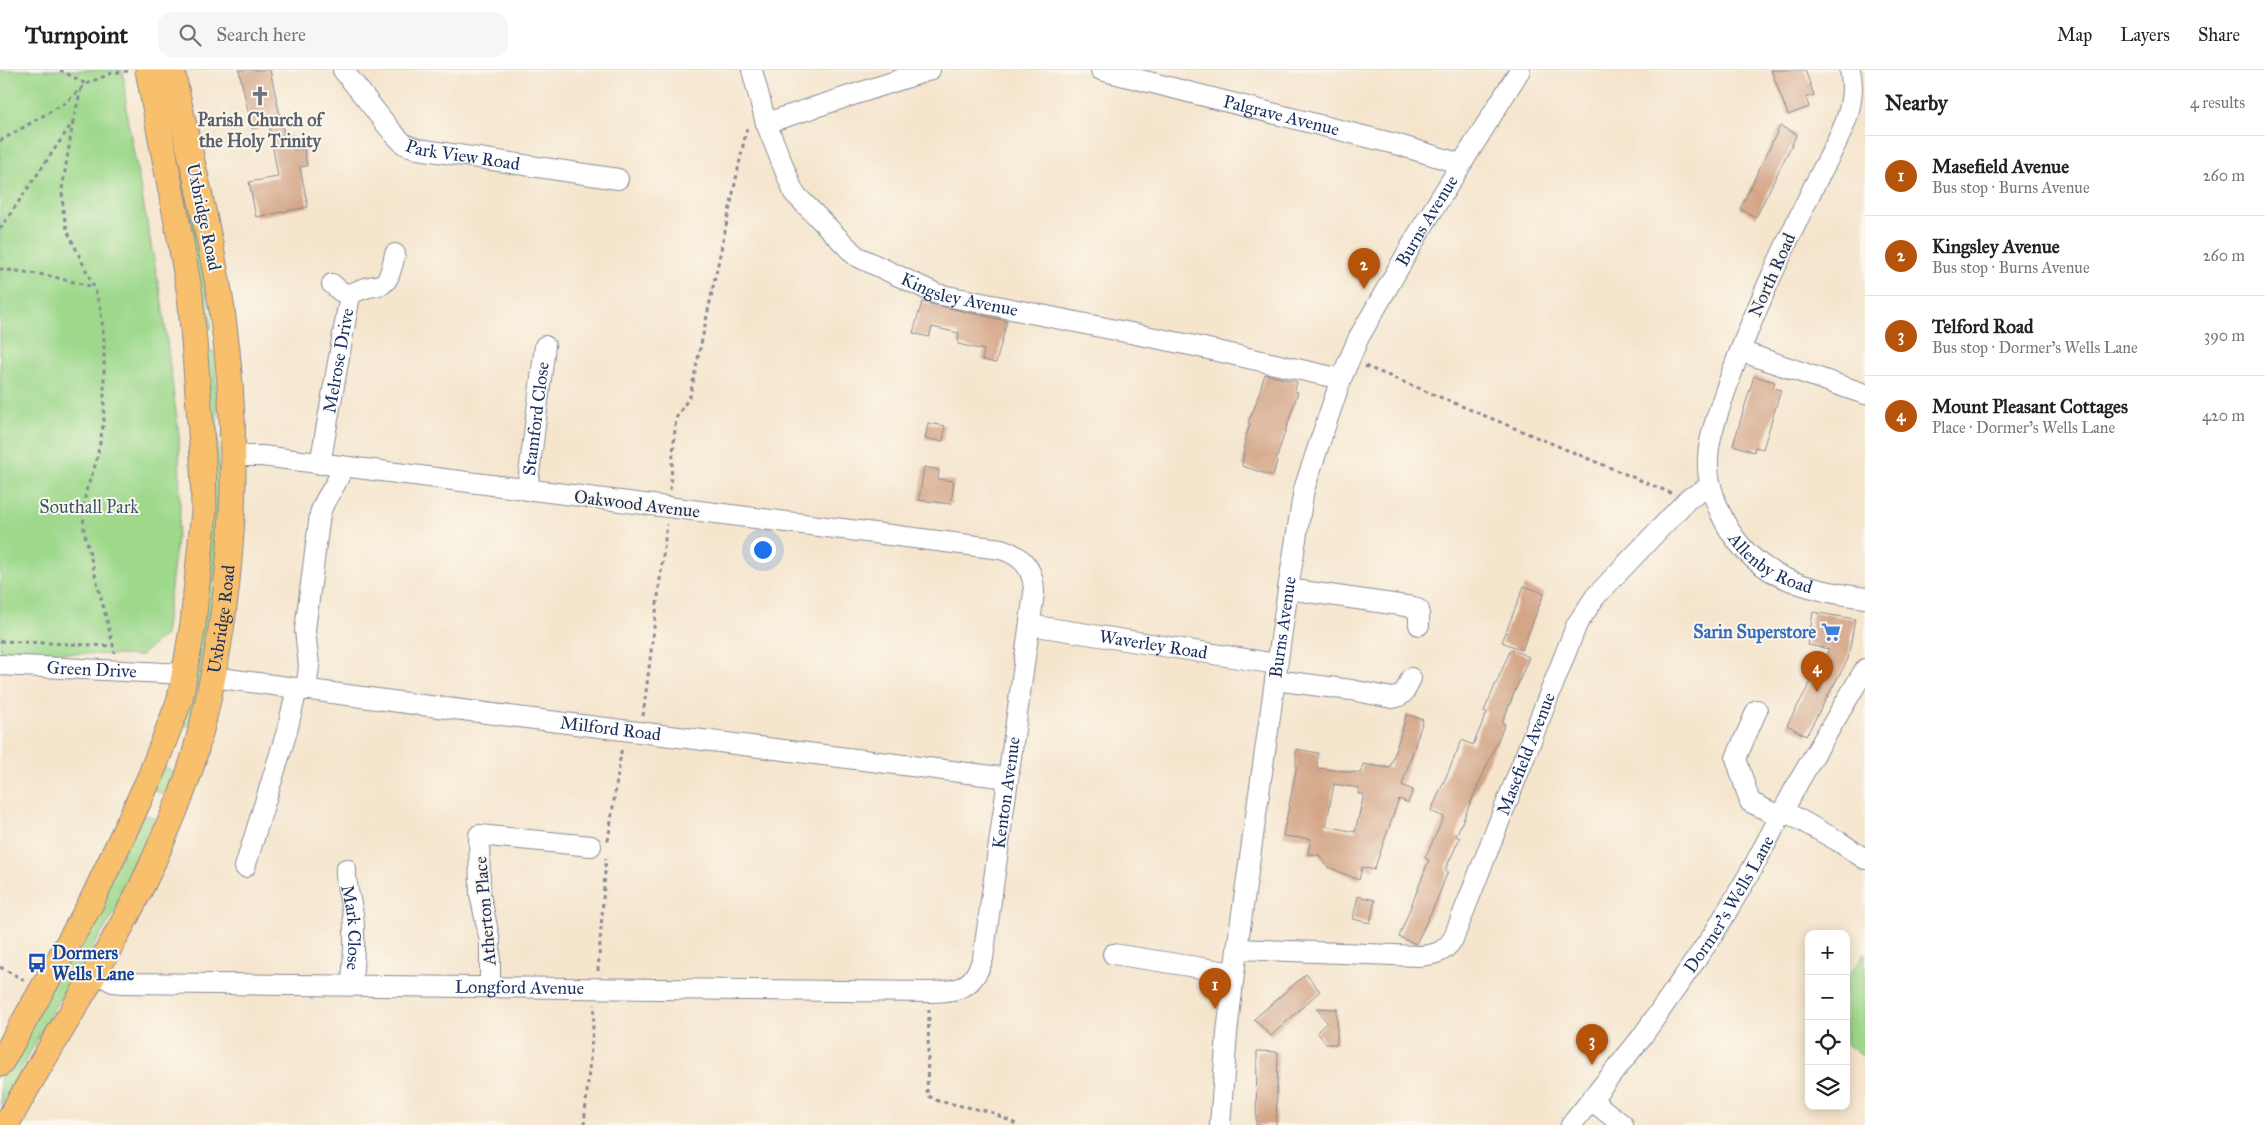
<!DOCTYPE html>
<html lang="en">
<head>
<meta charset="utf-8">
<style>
  :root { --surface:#fff; --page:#f6f6f6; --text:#222; --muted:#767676; --line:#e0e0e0; --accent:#b45309 }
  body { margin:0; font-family:"IM FELL Great Primer",serif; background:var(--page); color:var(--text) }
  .controls { position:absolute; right:15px; bottom:15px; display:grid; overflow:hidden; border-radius:10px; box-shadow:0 2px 12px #0003 }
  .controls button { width:45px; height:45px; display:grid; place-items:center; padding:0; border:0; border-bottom:1px solid var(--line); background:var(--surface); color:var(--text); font:25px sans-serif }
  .you { position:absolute; left:762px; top:479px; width:18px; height:18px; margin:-12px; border:4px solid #fff; border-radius:50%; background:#1a73e8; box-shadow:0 0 0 8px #1a73e833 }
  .badge { display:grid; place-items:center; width:32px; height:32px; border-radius:50%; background:var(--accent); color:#fff; font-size:16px; font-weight:700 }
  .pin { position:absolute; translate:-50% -41px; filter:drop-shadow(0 1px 2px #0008) }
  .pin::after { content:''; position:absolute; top:26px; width:18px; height:15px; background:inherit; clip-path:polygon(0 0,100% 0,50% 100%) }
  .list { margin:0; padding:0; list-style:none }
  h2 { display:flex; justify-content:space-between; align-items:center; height:65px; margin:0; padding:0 20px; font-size:21px }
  h2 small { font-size:16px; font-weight:400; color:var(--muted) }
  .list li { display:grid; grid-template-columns:32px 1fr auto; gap:15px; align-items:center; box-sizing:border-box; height:80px; padding:0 20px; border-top:1px solid var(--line) }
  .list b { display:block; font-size:19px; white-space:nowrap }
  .list p { margin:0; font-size:16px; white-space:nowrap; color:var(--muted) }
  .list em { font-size:16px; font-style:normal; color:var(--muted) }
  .icon { flex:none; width:28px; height:28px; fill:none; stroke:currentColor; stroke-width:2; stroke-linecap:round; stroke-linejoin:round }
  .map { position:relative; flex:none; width:1865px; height:1055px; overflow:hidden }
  header { display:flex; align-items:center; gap:30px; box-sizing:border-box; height:70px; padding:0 25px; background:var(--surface); border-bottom:1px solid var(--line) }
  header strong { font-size:24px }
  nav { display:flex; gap:28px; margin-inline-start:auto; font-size:18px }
  .search { width:350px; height:45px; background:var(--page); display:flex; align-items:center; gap:12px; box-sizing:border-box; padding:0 18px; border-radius:15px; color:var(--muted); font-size:19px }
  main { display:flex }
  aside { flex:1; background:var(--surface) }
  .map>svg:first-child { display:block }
</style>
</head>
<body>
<header>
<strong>Turnpoint</strong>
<div class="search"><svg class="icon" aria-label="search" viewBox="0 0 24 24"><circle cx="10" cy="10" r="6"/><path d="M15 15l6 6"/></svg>Search here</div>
<nav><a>Map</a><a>Layers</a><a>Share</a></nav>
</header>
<main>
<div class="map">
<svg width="1865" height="1055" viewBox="0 0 1865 1055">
  <rect width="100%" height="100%" fill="#fbf7ec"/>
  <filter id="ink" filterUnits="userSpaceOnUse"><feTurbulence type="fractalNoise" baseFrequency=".02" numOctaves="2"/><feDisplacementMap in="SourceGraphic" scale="10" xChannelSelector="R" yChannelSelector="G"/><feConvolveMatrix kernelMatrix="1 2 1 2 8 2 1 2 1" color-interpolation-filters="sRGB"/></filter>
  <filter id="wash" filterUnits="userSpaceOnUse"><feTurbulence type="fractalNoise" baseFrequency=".0096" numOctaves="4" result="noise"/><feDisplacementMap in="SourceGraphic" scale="20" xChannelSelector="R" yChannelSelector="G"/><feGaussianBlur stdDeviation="1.12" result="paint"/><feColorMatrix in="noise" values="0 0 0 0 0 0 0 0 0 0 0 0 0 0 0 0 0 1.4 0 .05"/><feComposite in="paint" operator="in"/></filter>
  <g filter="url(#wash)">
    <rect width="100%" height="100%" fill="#f5e5cd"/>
    <path fill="#9dd88b" stroke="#5c8474" d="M0,0H123L127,46L162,233L179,366L180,444L165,565L140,586L0,580Z
      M173,71C189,133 204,194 212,258L201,259Z
      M214,281C217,342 221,404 218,466C214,530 203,594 190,657L180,654L204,282Z
      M163,696L177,703L167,726L153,719Z
      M148,745L155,749L157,756L139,796L114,844L58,931L1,1036L0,1007L99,830L140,749Z
      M1865,883V988L1846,974V910Z"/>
    <g id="blocks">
      <path fill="#d4a687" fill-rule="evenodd" d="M239,0H270L285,68L292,66L294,80L304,79L307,96L300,97L308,137L256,147L249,112L278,107L269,55L252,59Z
        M1771,0H1805L1814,25L1806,28L1809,37L1788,45Z
        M1780,56L1797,64L1756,147L1740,139Z
        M922,232L1007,251L996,293L982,290L984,280L958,274L959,263L932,257L929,267L913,263Z
        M1265,304L1297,312L1295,321L1298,322L1276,390L1277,391L1273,406L1242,396L1246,367L1250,354L1248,352L1254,339Z
        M1754,306L1775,312L1773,317L1781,320L1763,379L1755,377L1754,382L1733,375Z
        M928,353L945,356L943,371L925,369Z
        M924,397L939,400L938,409L954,411L951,434L919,430Z
        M1524,516L1544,523L1522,580L1502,572Z
        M1813,542L1855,549L1848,589L1806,666L1787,655L1829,579L1808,575Z
        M1511,579L1529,587L1502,653L1505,654L1456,766L1460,768L1445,800L1448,801L1437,830L1416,874L1399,867L1429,790L1425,788L1444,747L1431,741L1462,670L1473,675L1487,642L1484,641Z
        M1407,644L1423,650L1402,715L1413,720L1408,733L1399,729L1374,800L1362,797L1359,810L1328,797L1319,785L1308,784L1311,769L1283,766L1296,700V679L1318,683L1317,698L1361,703L1363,694L1390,698ZM1334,714L1359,718L1358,724H1364L1355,762L1326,756Z
        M1358,826L1375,830L1370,853L1353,849Z
        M1306,904L1320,921L1271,966L1254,949Z
        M1316,938L1337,939V974H1326L1317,962L1327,952Z
        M1257,981L1278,982L1276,1055H1256Z"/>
    </g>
  </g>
  <g filter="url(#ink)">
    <use href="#blocks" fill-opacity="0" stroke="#888a96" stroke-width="1"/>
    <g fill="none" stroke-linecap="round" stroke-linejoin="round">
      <defs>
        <g id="minor">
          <path id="s1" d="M343,0L393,63L404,74L418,79L618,109"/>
          <path id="s2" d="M752,0L766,53L794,123L856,186L937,224L1195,276L1341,309"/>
          <path id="s3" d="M1101,0L1399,75L1461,94"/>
          <path id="s4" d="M1850,0C1860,43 1830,82 1812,120C1780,186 1749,252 1725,322C1718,344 1708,368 1708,391C1707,409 1713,426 1720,442C1748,506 1802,519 1865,528"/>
          <path d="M766,53L930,0"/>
          <path d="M332,214L340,221L350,225"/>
          <path d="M1740,281L1865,324"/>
          <path id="s5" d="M320,394L350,225C380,206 385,231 395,184"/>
          <path id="s6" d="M527,420L545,276"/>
          <path d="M1288,519L1413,537L1419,540V555"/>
          <path id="s7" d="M1030,555L1277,594"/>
          <path id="s8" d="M0,595L186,604"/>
          <path id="s9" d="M213,607L414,634L1008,708"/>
          <path d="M1275,610L1351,620L1392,628C1404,627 1407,618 1411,608"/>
          <path d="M306,620L309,596L305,560L320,444C324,426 338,417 342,397"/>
          <path d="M1757,640L1736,688L1750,732L1781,747"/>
          <path d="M1784,741L1838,771L1865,789"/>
          <path d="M245,797L287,661L297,619"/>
          <path id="s10" d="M346,799C345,816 351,829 353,845C356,868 353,892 352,915"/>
          <path id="s11" d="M1237,879L1418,886C1434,885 1444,883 1453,869L1577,554L1595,527L1688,429L1711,416"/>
          <path d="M1113,884L1234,903"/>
          <path id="s12" d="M94,902L113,912L122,913L930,922C959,921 973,919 983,888L1034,523C1034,499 1023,486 1001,479L262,386H232"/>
          <path d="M490,917V871L480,824L479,765L591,776"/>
          <path d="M1591,1030L1623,1055"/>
          <path id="s13" d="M1220,1055L1227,963L1237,879L1288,519L1304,419L1341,309L1359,267L1421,159L1520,0"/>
          <path id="s14" d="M1571,1055L1641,968L1713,865L1752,799L1799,711L1865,599"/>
        </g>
        <g id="major">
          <path d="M0,994L91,833L150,707L180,629L193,554L204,441L203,388L194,271L190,225L180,168L148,0"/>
          <path id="s15" d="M6,1055C53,968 113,882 153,792C168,757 185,720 195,683C234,541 243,386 222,240C210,159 188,80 172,0"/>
        </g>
      </defs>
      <use href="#minor" stroke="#888a96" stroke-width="22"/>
      <use href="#major" stroke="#888a96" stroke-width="27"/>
      <path stroke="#888a96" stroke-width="3" stroke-dasharray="4 4" stroke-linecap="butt" d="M60,0L86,14
        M73,52L62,120L63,140L67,160L94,217L101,240L104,272V351L96,393L86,421L83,440L84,461L115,583
        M0,71L65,33L86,14L112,3L129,1
        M0,159L73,52L81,19
        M0,199L46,205L94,217
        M1365,296L1671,423
        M670,420L676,348L690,326L747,57
        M0,571L114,576
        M643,646L667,454
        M608,771L622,676
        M0,897L24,910
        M598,901L606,788
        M929,939L927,1025L938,1031L991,1042L1018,1055
        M584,1055L595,935"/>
      <use href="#minor" stroke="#fff" stroke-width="20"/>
      <use href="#major" stroke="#f8bf6c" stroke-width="25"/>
    </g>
  </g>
  <defs>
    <symbol id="church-bare" viewBox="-9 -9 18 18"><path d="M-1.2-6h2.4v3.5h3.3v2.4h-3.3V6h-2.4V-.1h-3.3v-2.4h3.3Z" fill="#6b7280" stroke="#fbf7ec" stroke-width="2.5" paint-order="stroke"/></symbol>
    <symbol id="supermarket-bare" viewBox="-9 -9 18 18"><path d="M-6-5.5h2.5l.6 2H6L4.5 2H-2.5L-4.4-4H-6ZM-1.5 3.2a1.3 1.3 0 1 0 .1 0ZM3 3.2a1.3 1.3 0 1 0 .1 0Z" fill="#3f7fe0" stroke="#fbf7ec" stroke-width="2.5" paint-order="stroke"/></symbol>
    <symbol id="bus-bare" viewBox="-9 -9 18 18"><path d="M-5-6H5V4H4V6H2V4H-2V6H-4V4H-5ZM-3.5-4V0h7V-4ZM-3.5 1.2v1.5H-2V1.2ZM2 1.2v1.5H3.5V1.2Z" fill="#1a4fb4" stroke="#fbf7ec" stroke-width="2.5" paint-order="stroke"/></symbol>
  </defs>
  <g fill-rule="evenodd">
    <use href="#church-bare" x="246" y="12" width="28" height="28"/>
    <use href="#supermarket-bare" x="1817" y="548" width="28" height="28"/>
    <use href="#bus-bare" x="23" y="879" width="28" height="28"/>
  </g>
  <g text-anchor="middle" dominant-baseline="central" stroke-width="4" stroke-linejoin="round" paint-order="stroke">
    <g font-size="18" fill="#1b2f5e" stroke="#fbf7ec">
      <text stroke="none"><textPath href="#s3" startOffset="186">Palgrave Avenue</textPath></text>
      <text stroke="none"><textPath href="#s1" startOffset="156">Park View Road</textPath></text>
      <text transform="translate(204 147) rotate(78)">Uxbridge Road</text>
      <text stroke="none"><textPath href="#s13" startOffset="938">Burns Avenue</textPath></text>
      <text transform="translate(1772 205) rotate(-66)">North Road</text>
      <text stroke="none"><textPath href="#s2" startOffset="330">Kingsley Avenue</textPath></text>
      <text stroke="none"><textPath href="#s5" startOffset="105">Melrose Drive</textPath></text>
      <text stroke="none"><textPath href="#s6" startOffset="72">Stamford Close</textPath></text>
      <text transform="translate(637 434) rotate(7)">Oakwood Avenue</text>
      <text stroke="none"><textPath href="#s4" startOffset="548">Allenby Road</textPath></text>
      <text stroke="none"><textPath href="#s15" startOffset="555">Uxbridge Road</textPath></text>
      <text stroke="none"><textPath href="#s13" startOffset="502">Burns Avenue</textPath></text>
      <text stroke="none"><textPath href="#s7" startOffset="125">Waverley Road</textPath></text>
      <text stroke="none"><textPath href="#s8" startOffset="92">Green Drive</textPath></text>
      <text stroke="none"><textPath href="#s9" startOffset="401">Milford Road</textPath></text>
      <text stroke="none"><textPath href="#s11" startOffset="421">Masefield Avenue</textPath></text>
      <text stroke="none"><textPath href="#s12" startOffset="1075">Kenton Avenue</textPath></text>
      <text stroke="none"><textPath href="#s14" startOffset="272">Dormer’s Wells Lane</textPath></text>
      <text transform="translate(485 841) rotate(-95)">Atherton Place</text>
      <text stroke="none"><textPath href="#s10" startOffset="59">Mark Close</textPath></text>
      <text stroke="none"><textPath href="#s12" startOffset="428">Longford Avenue</textPath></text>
    </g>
    <g font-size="18" font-weight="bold" fill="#5b616d" stroke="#fbf7ec">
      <text x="260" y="50">Parish Church of<tspan x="260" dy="21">the Holy Trinity</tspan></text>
    </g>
    <g font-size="18" fill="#3c5969" stroke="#fbf7ec">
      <text x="89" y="437">Southall Park</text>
    </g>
    <g font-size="18" font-weight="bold" fill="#366cbe" stroke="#fbf7ec" text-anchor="end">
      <text x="1816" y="562">Sarin Superstore</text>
    </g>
    <g font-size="18" font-weight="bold" fill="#164399" stroke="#fbf7ec" text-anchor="start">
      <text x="52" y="883">Dormers<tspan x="52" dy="21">Wells Lane</tspan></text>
    </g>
  </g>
</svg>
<div class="controls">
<button>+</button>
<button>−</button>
<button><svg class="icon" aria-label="locate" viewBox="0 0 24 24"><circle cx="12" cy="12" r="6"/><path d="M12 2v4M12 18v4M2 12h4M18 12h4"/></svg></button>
<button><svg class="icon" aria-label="layers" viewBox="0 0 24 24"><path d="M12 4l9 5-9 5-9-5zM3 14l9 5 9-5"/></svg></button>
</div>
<div class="you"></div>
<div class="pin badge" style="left:1215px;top:939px">1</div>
<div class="pin badge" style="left:1364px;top:219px">2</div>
<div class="pin badge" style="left:1592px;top:995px">3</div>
<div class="pin badge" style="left:1817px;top:622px">4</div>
</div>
<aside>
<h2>Nearby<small>4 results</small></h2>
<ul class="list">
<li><span class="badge">1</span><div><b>Masefield Avenue</b><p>Bus stop · Burns Avenue</p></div><em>260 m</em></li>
<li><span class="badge">2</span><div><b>Kingsley Avenue</b><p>Bus stop · Burns Avenue</p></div><em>260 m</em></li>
<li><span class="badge">3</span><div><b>Telford Road</b><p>Bus stop · Dormer’s Wells Lane</p></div><em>390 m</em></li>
<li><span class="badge">4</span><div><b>Mount Pleasant Cottages</b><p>Place · Dormer’s Wells Lane</p></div><em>420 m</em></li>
</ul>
</aside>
</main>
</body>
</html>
